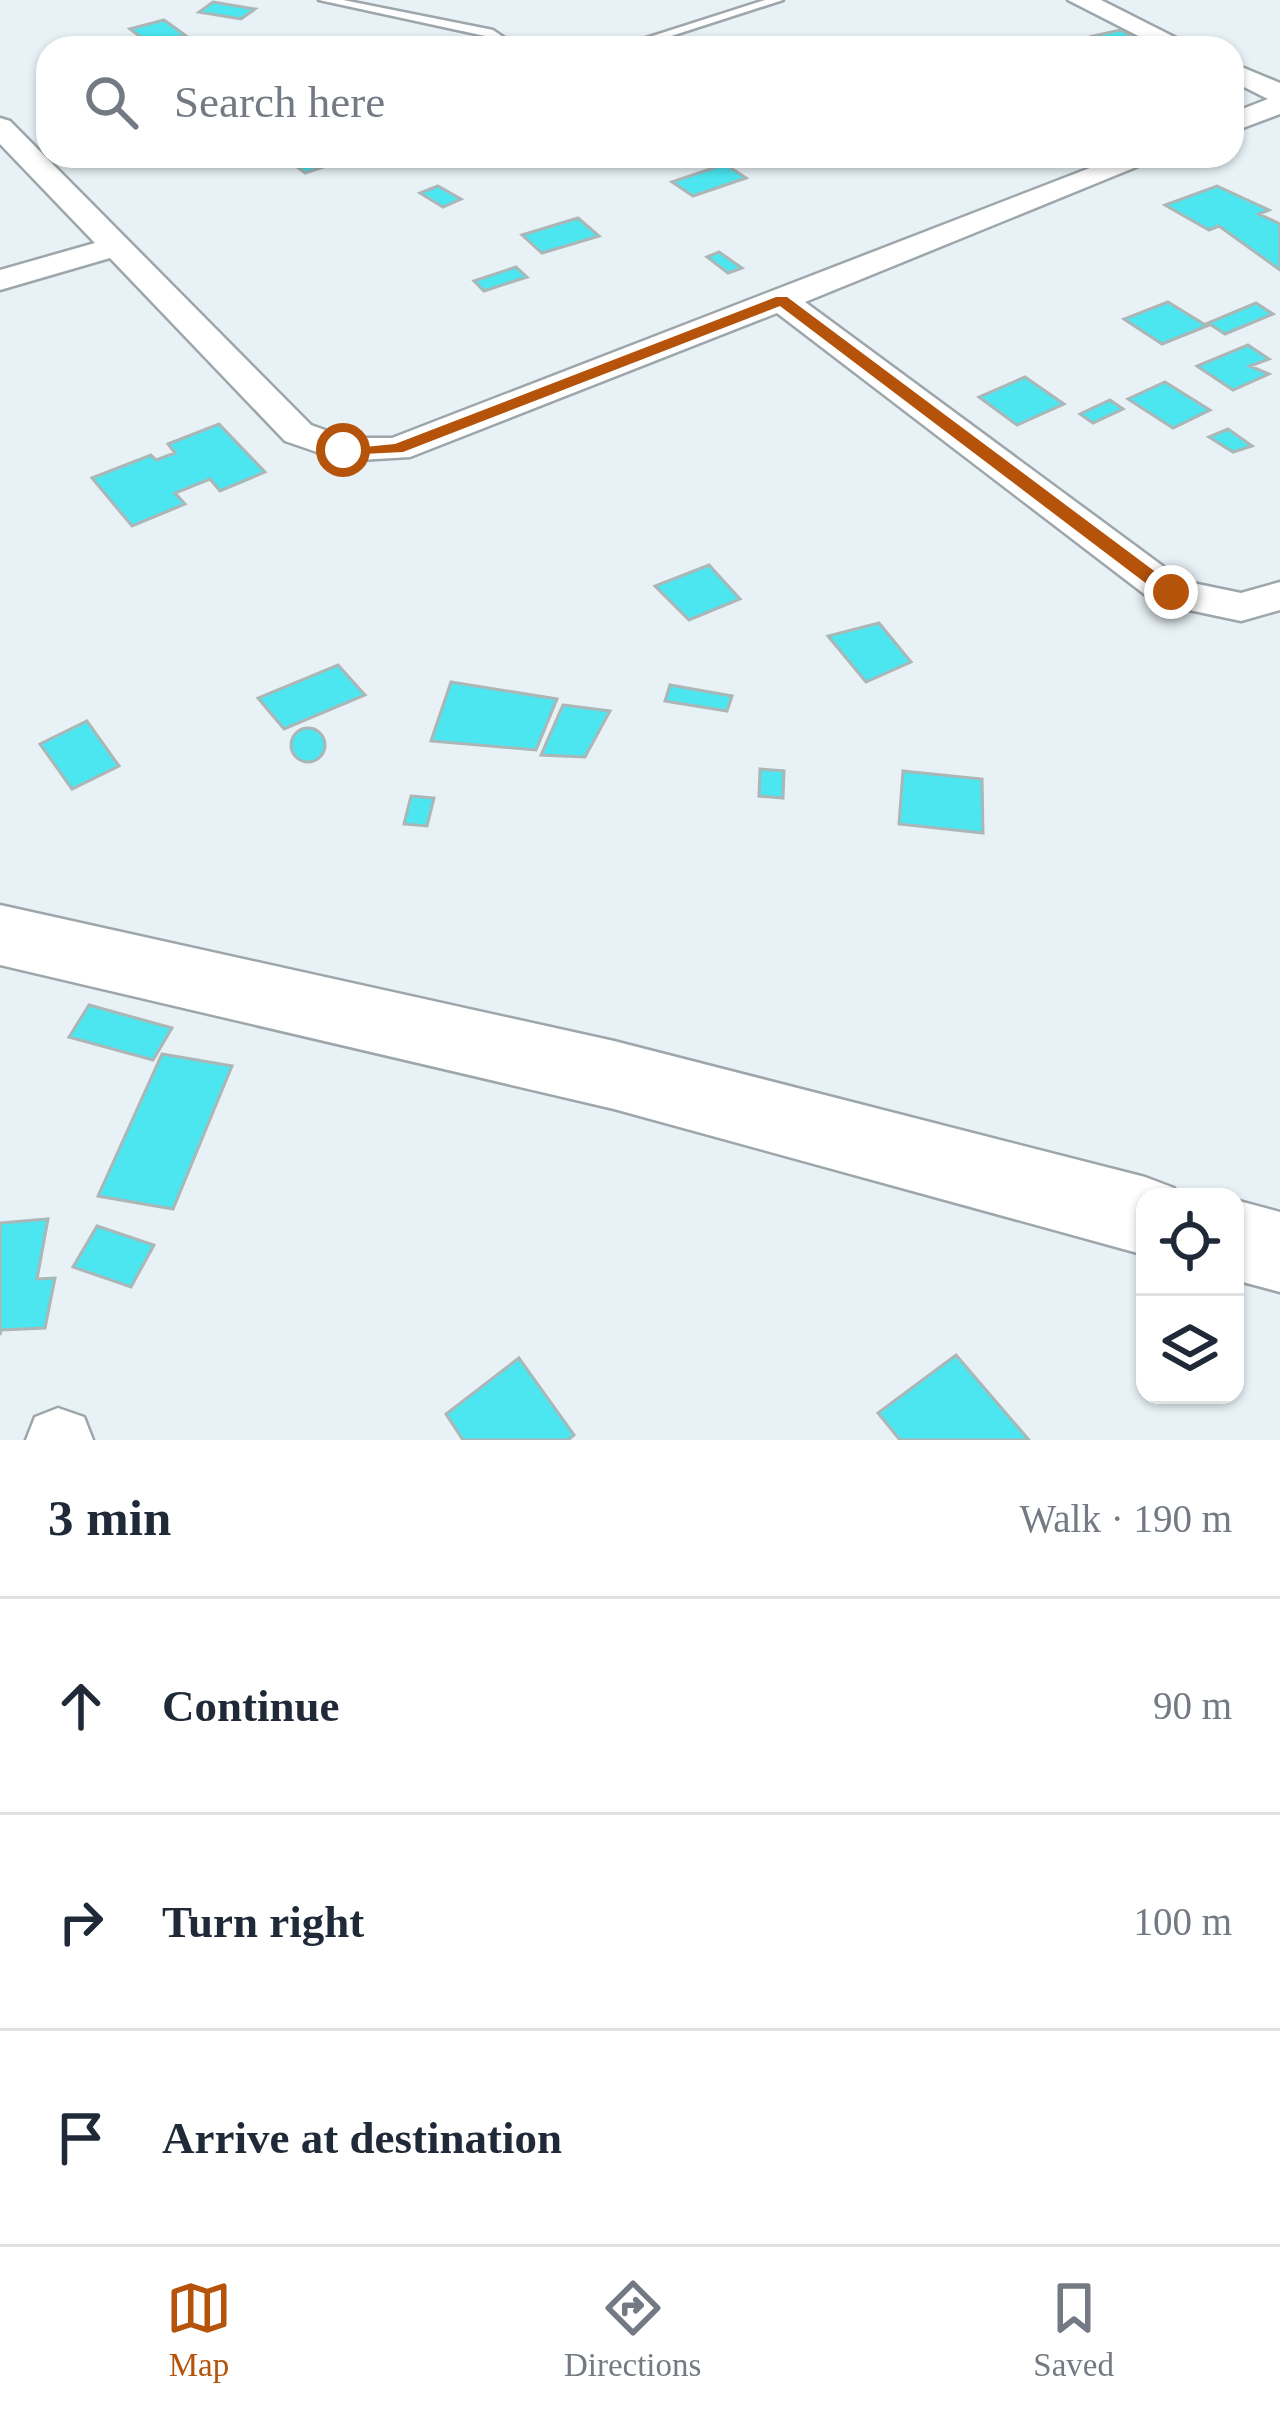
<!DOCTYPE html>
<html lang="en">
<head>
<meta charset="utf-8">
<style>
  :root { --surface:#fff; --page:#f6f6f7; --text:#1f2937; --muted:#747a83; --line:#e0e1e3; --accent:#b45309 }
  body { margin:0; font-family:Georgia,serif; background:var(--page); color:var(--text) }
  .controls { position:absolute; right:36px; bottom:36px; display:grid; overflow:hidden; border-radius:24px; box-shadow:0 3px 9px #0004 }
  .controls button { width:108px; height:108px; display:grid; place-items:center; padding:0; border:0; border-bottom:3px solid var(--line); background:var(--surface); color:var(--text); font:60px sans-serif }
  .stop { position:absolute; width:36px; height:36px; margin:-27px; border:9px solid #b45309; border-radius:50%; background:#fff }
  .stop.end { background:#b45309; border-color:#fff; box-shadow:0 3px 12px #0008 }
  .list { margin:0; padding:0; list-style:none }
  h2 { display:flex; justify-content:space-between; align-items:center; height:156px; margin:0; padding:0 48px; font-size:51px }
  h2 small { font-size:39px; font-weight:400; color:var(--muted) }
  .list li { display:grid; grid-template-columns:78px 1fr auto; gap:36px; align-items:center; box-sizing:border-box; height:216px; padding:0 48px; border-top:3px solid var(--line) }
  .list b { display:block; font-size:45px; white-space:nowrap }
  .list em { font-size:39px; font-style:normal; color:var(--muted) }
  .icon { flex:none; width:66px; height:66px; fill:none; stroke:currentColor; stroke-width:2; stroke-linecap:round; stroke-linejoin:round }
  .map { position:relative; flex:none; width:1280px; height:1440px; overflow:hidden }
  .search { position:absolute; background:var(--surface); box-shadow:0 3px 9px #0004; left:36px; right:36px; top:36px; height:132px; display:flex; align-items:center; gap:30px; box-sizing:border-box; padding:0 42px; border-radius:36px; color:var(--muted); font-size:45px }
  .sheet { height:804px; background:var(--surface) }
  nav { display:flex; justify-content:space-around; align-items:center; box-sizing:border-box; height:168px; border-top:3px solid var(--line); background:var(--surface); font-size:33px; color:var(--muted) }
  nav a { display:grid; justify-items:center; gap:6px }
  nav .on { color:var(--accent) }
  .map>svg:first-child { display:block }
</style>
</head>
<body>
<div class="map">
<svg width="1280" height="1440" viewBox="0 0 1280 1440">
  <rect width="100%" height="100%" fill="#e8f2f6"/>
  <path fill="#4ce6f0" stroke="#abb6b7" stroke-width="3" d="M213,2L255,9L241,19L199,12Z
    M164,20L185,35L150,44L130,29Z
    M1120,30L1150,44L1116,48L1093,36Z
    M283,156H335L342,161L305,173Z
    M725,164L746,178L693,196L672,182Z
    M438,186L461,199L443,207L420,193Z
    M1217,186L1269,210L1259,214L1280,224V270L1219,226L1209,230L1165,205Z
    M578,218L599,236L542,253L522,235Z
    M719,252L742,268L728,273L707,257Z
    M516,267L527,277L484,291L474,281Z
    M1168,302L1207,326L1162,344L1124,319Z
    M1256,303L1273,314L1225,334L1208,323Z
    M1248,345L1269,359L1250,366L1269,374L1233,390L1197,366Z
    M1025,377L1064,404L1017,425L979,397Z
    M1165,382L1210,410L1173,428L1128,399Z
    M1110,400L1123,409L1093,423L1080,414Z
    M219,424L265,472L220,491L210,479L175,493L185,504L132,526L92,478L151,455L156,460L175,453L168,444Z
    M1228,429L1252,446L1233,452L1209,437Z
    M709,565L740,599L689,620L655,586Z
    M879,623L911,662L866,682L828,636Z
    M338,665L365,695L284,729L258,698Z
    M451,682L557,699L536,750L431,741Z
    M670,685L732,696L727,711L665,701Z
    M563,705L610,711L585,757L541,755Z
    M87,721L119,766L72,789L40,744Z
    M291 745a17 17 0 1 1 34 0a17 17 0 1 1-34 0Z
    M760,769L784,771L783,798L759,796Z
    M903,771L982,779L983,833L899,824Z
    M411,796L434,798L427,826L404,824Z
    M89,1005L172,1028L153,1060L69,1037Z
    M162,1054L232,1066L173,1209L98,1196Z
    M48,1219L37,1279L55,1278L45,1328L1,1330L0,1335V1223Z
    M97,1226L154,1245L131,1287L73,1267Z
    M956,1355L1029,1440H900L878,1413Z
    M519,1358L574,1435L568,1440H463L446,1414Z"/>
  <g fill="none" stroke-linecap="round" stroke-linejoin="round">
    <defs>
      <path id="lane" d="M319,0H343L493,30L519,48H504L485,36Z
        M765,0H783L634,48H615Z"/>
      <path id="street" d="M1068,0H1101L1196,48H1162Z
        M1232,63L1280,83V114L1232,132V113L1268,99L1232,81Z
        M0,118L10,121L311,425L347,438H392L1121,156H1163L805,302L1183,581L1241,593L1280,582V610L1241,621L1156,603L777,313L410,457L343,461L285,441L110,258L0,290V270L95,243L0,144Z
        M58,1408L84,1417L93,1440H26L35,1417Z"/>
      <path id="secondary" d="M0,905L614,1041L1145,1177L1174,1188L1178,1197H1145V1255L614,1109L0,965Z
        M1235,1200L1280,1212V1292L1235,1280Z"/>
    </defs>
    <use href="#lane" stroke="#9da6aa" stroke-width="5"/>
    <use href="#street" stroke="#9da6aa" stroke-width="5"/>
    <use href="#secondary" stroke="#9da6aa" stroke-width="5"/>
    <use href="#lane" fill="#fff" fill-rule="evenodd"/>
    <use href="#street" fill="#fff" fill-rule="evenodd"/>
    <use href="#secondary" fill="#fff" fill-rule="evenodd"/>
  </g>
  <path fill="#b45309" d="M776,297H787L1177,588V597H1164L780,306L403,452L343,455L334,450L395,444Z"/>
</svg>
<div class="controls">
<button><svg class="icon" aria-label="locate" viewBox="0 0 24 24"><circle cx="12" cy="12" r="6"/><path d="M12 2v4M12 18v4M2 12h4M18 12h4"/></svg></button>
<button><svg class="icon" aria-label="layers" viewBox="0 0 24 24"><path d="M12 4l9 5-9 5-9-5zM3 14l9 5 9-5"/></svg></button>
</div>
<div class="stop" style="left:343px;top:450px"></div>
<div class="stop end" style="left:1171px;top:592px"></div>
<div class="search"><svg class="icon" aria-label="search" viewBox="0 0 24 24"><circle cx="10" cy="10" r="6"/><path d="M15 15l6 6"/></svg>Search here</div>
</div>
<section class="sheet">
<h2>3 min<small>Walk · 190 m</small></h2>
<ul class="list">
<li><svg class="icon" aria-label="ahead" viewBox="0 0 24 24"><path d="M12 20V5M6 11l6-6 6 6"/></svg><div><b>Continue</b></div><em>90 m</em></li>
<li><svg class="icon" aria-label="right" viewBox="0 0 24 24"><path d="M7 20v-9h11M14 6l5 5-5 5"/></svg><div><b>Turn right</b></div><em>100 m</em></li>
<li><svg class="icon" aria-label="arrive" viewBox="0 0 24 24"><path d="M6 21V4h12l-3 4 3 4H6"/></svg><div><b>Arrive at destination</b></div></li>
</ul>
</section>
<nav>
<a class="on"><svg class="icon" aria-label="map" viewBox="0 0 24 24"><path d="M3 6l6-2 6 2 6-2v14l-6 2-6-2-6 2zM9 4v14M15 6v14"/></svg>Map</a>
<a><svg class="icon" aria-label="directions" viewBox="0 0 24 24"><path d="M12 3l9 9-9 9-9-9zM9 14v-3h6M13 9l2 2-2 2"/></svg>Directions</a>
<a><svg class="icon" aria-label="saved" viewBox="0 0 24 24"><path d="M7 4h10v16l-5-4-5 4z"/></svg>Saved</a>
</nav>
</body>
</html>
